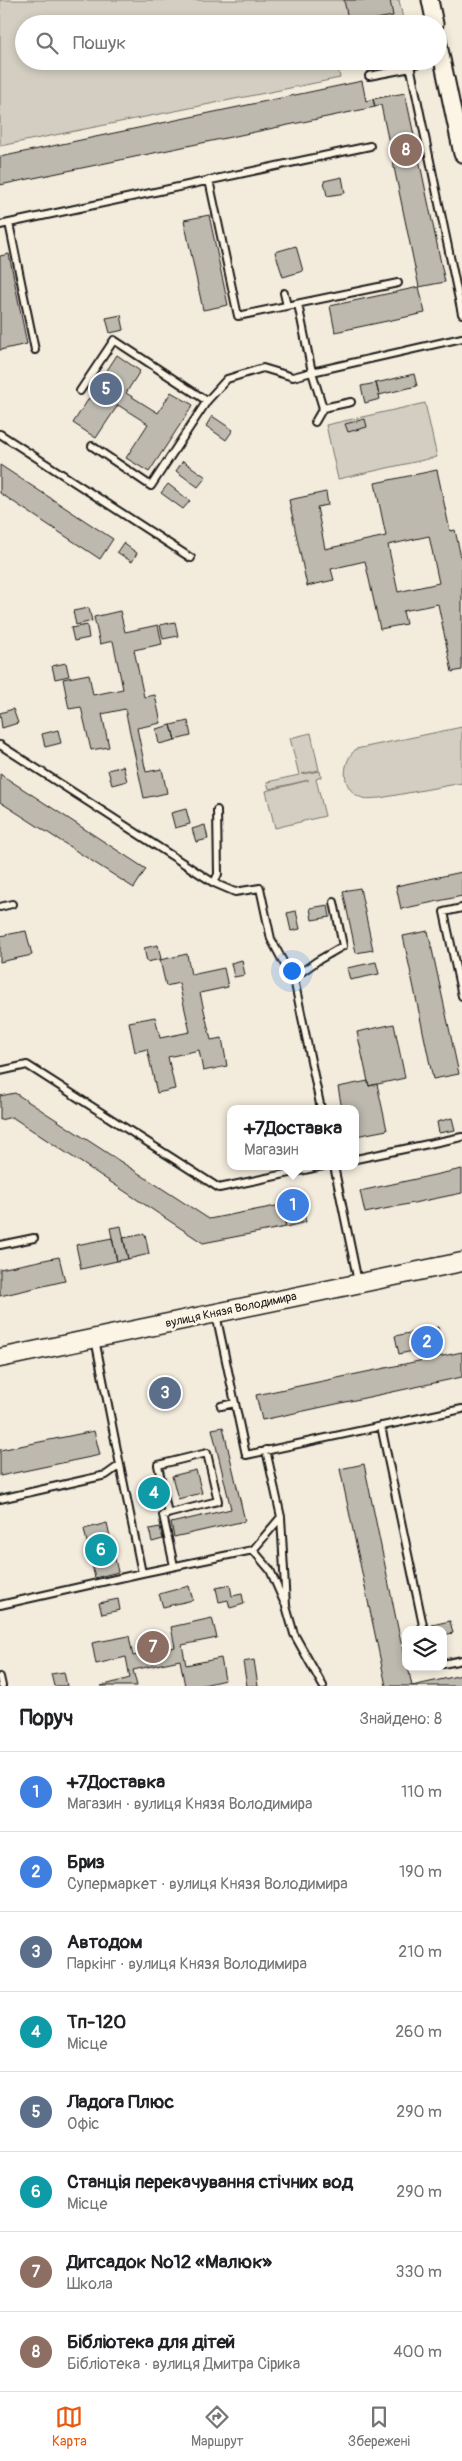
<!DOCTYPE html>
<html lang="uk">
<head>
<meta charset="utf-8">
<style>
  :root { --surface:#fff; --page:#f6f6f6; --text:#202124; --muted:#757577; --line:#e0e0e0; --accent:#ea580c }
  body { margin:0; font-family:Pangolin,sans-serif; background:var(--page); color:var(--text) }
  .controls { position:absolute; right:15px; bottom:15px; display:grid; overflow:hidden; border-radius:10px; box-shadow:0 2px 8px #0003 }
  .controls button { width:45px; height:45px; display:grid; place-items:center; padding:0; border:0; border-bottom:1px solid var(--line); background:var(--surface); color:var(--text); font:25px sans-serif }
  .you { position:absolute; left:291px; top:970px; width:18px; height:18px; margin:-12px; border:4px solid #fff; border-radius:50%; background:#1a73e8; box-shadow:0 0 0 8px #1a73e833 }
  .badge { display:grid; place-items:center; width:32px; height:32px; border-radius:50%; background:var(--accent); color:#fff; font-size:16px; font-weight:700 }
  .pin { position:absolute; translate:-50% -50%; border:2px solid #fff; box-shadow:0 1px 5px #0006 }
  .popup { position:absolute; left:227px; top:1105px; width:132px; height:65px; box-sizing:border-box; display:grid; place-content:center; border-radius:10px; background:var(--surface); filter:drop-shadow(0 1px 4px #0005); font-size:16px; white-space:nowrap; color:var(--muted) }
  .popup b { font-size:19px; color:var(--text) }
  .popup::after { content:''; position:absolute; left:50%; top:100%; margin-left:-10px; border:10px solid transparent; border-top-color:var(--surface) }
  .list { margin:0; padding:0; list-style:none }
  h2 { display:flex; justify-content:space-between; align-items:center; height:65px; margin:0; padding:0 20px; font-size:21px }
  h2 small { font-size:16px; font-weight:400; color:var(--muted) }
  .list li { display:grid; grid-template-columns:32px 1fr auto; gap:15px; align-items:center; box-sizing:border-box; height:80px; padding:0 20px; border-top:1px solid var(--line) }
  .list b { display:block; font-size:19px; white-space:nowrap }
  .list p { margin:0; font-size:16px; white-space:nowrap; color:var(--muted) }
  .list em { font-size:16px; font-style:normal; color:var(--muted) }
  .icon { flex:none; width:28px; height:28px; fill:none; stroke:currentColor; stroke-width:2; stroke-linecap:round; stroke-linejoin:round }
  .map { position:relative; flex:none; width:462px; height:1686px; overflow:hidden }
  .search { position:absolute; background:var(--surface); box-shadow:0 2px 8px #0003; left:15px; right:15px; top:15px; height:55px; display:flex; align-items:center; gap:12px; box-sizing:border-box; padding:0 18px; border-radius:28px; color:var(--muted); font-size:19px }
  .sheet { height:705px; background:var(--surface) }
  nav { display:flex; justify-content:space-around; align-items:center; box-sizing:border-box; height:70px; border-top:1px solid var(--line); background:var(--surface); font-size:14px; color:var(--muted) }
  nav a { display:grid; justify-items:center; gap:2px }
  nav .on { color:var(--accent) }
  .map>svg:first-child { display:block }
</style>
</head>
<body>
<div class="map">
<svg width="462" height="1686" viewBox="0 0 462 1686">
  <rect width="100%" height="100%" fill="#f3ecdd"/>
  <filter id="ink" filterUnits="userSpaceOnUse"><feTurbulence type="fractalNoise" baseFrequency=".02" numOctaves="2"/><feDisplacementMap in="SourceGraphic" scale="10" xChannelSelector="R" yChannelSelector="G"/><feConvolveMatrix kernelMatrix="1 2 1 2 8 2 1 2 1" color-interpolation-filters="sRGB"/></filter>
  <g filter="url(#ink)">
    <path fill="#d3cec1" stroke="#78756e" d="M0,0H399L404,24H24V61H337L340,78L0,146Z
      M425,403L437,457L338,479L326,425Z
      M462,727V783L380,798C374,798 366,800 360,797C340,788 342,761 356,749Z
      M311,733L319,770L302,774L320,771L321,777L316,779L325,816L275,828L266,791L309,780L269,789L267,782L299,775L290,738Z"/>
    <path fill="#beb9ae" stroke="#1c1c1c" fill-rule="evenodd" d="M344,0H390L393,16L349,24Z
      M362,81L366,101L373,99L375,107L0,185V157Z
      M405,93L445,282L419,287L381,105L375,107L373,99Z
      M342,177L345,193L327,196L324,181Z
      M209,215L228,305L203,310L184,220Z
      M296,246L303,271L283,277L275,252Z
      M9,254L27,344L0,350V256Z
      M419,287L425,313L335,332L330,306Z
      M121,315L124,330L110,333L106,318Z
      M117,355L140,371L126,393L158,413L171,392L193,405L149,472L126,458L148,424L118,405L96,438L73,423Z
      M414,374L417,386L379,395L376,383Z
      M376,383L380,399L365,403L361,386Z
      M212,416L233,430L226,440L206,426Z
      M365,419L367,427L348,432L345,424Z
      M183,461L206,477L198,487L176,471Z
      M0,465L113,539L100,559L0,493Z
      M437,470L450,531L455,530L462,562V670L452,672L438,604L403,611L406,624L380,629L365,561L331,569L334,580L307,586L289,500L326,492L328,505L317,507L325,549L386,536L375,483ZM429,536L439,583L398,592L388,545Z
      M168,484L190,501L183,509L161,493Z
      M123,543L137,553L132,562L117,552Z
      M89,608L92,621L76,625L73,611Z
      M120,611L125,632L158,625L162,644L134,650L144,697L155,695L161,723L137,728L146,772L162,769L167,793L144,798L125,709L102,714L109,747L91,750L81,707L69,709L63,679L89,674L93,695L123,689L113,641L100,644L94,617Z
      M175,622L178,636L163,639L160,625Z
      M87,625L89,638L74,641L71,628Z
      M66,663L69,676L55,679L52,666Z
      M13,709L18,723L2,728L0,713Z
      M188,721L191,736L175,740L171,725Z
      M171,725L175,740L159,744L156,729Z
      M58,730L61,743L45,747L42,734Z
      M123,766L127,781L112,785L108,770Z
      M0,774L146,869L134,888L0,802Z
      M186,809L190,824L175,828L171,813Z
      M205,825L208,839L196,842L192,829Z
      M462,872V896L401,909L396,886Z
      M360,888L373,950L356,953L343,891Z
      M328,905L330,917L312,920L310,908Z
      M296,911L300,929L291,931L287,913Z
      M26,931L32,955L0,962V936Z
      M428,931L459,1074L433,1079L403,936Z
      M158,945L161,959L147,962L144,948Z
      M187,954L191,975L224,968L228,987L200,993L211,1040L222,1038L227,1066L203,1071L199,1050L168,1057L175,1089L157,1093L147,1049L135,1052L129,1022L155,1017L160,1038L190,1032L179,983L166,986L160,960Z
      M242,960L245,975L234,977L231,963Z
      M376,962L379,974L350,980L347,968Z
      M394,1024L405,1078L369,1086L357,1032Z
      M368,1081L369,1086L377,1084L387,1130L356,1136V1109H342L338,1087Z
      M15,1093L209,1219L281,1205L286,1227L203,1243L12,1117L0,1120V1096Z
      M452,1118L455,1130L439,1133L437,1122Z
      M462,1169V1193L365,1213L360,1191Z
      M301,1201L306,1222L286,1227L281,1205Z
      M121,1226L128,1259L117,1261L110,1228Z
      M145,1234L149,1254L128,1259L123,1238Z
      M112,1238L117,1261L81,1269L76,1245Z
      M59,1257L65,1281L0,1296V1269Z
      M438,1327L442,1345L399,1354L395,1336Z
      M462,1352V1377L262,1420L256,1395Z
      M223,1427L245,1521L174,1537L171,1523L231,1509L212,1429Z
      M94,1431L100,1455L0,1476V1450Z
      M364,1464L406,1667H408L412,1686H386L340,1469Z
      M196,1470L202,1493L178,1499L172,1476Z
      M156,1482L160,1502L153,1504L148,1484Z
      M107,1523L118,1572L95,1578L84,1529Z
      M160,1527L163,1539L152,1542L149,1529Z
      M230,1585L232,1596L242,1594L244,1604L230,1608L228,1600L219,1602L216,1588Z
      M189,1586L193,1600L163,1607L159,1594Z
      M118,1599L120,1610L102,1614L99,1603Z
      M212,1618L217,1638L182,1645L186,1665L221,1658L225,1680L199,1686H185L180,1660L133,1670L137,1686H101L130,1678L126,1657L96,1664L92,1643L129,1636L133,1656L175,1647L171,1627Z
      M450,1621L453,1633L443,1635V1630H433L432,1625Z
      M254,1660L258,1686H247L243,1662Z
      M64,1672L67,1686H54L51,1674Z
      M462,1675V1686H412Z"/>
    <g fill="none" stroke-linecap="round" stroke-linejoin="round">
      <defs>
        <path id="service" d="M429,61L410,65L462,314
          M369,76L411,68
          M209,180L238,316L398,283
          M9,223L35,350
          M0,225L370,146
          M284,293L287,306
          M298,304L312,372L462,338
          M80,391L114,340L207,401L227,379L263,368L293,377L312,372L323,408L315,422
          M323,408L351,402
          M0,434L191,558
          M92,446L151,486L207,401
          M0,745L214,883L235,892L260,888L271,939L295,984L321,1109
          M214,883L218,874L217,810
          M0,907L12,904
          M462,908L444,912L462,996
          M292,979L317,961L343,946L334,902
          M0,1071L27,1065L219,1188L323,1166
          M356,1159L462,1137
          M334,1166L358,1282
          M0,1245L34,1238
          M216,1314L246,1455L462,1409
          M221,1406L235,1403
          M381,1426L424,1630
          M266,1450L281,1517L286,1606L294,1634L323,1686
          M0,1499L106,1475L120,1465L95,1339
          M168,1514L158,1465L207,1453L218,1501L163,1515L174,1566
          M253,1550L270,1570L284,1602
          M142,1573L253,1550L281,1517
          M0,1605L142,1573L120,1465
          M443,1664L462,1660
          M0,1677L2,1686"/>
        <path id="tertiary" d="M430,0L435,24
          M438,40L462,154"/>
        <path id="secondary" d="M0,1358L462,1262"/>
      </defs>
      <use href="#service" stroke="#1c1c1c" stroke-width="10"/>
      <use href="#tertiary" stroke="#1c1c1c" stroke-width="19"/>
      <use href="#secondary" stroke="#1c1c1c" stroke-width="21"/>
      <use href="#service" stroke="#fcf5e5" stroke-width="6"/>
      <use href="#tertiary" stroke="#fcf5e5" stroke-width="15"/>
      <use href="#secondary" stroke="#fcf5e5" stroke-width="18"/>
    </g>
  </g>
  <g text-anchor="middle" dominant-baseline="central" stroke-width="5" stroke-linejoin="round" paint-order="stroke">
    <g font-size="12" fill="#1c1c1c" stroke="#fcf5e5">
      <text transform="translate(231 1310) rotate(-12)">вулиця Князя Володимира</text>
    </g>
  </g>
</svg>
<div class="controls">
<button><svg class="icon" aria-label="layers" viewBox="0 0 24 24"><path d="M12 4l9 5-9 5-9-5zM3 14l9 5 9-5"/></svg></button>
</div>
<div class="you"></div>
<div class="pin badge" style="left:293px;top:1205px;background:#3f7fe0">1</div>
<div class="popup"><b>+7Доставка</b>Магазин</div>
<div class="pin badge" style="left:427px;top:1342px;background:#3f7fe0">2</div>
<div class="pin badge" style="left:165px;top:1393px;background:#5c6f8a">3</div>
<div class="pin badge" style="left:154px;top:1493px;background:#0f9aa8">4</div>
<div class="pin badge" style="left:106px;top:389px;background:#5c6f8a">5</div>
<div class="pin badge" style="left:101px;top:1550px;background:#0f9aa8">6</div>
<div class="pin badge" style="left:153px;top:1647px;background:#8d6e63">7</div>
<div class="pin badge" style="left:406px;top:150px;background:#8d6e63">8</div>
<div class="search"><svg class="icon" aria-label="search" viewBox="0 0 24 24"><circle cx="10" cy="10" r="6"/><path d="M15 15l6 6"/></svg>Пошук</div>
</div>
<section class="sheet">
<h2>Поруч<small>Знайдено: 8</small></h2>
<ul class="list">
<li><span class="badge" style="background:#3f7fe0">1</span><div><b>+7Доставка</b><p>Магазин · вулиця Князя Володимира</p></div><em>110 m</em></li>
<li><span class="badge" style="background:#3f7fe0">2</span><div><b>Бриз</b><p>Супермаркет · вулиця Князя Володимира</p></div><em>190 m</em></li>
<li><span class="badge" style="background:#5c6f8a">3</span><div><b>Автодом</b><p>Паркінг · вулиця Князя Володимира</p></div><em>210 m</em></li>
<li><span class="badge" style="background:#0f9aa8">4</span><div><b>Тп-120</b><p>Місце</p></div><em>260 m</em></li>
<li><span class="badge" style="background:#5c6f8a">5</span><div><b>Ладога Плюс</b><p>Офіс</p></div><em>290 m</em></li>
<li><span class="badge" style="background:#0f9aa8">6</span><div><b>Станція перекачування стічних вод</b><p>Місце</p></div><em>290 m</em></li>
<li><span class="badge" style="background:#8d6e63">7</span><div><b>Дитсадок №12 «Малюк»</b><p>Школа</p></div><em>330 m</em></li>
<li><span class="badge" style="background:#8d6e63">8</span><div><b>Бібліотека для дітей</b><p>Бібліотека · вулиця Дмитра Сірика</p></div><em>400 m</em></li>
</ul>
</section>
<nav>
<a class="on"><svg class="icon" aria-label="map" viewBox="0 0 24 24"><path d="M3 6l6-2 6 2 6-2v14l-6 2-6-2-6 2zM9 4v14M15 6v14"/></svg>Карта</a>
<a><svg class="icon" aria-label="directions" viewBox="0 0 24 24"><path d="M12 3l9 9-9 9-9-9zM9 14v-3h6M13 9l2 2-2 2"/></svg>Маршрут</a>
<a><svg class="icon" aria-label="saved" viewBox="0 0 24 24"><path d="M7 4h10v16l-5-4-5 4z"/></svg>Збережені</a>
</nav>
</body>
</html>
